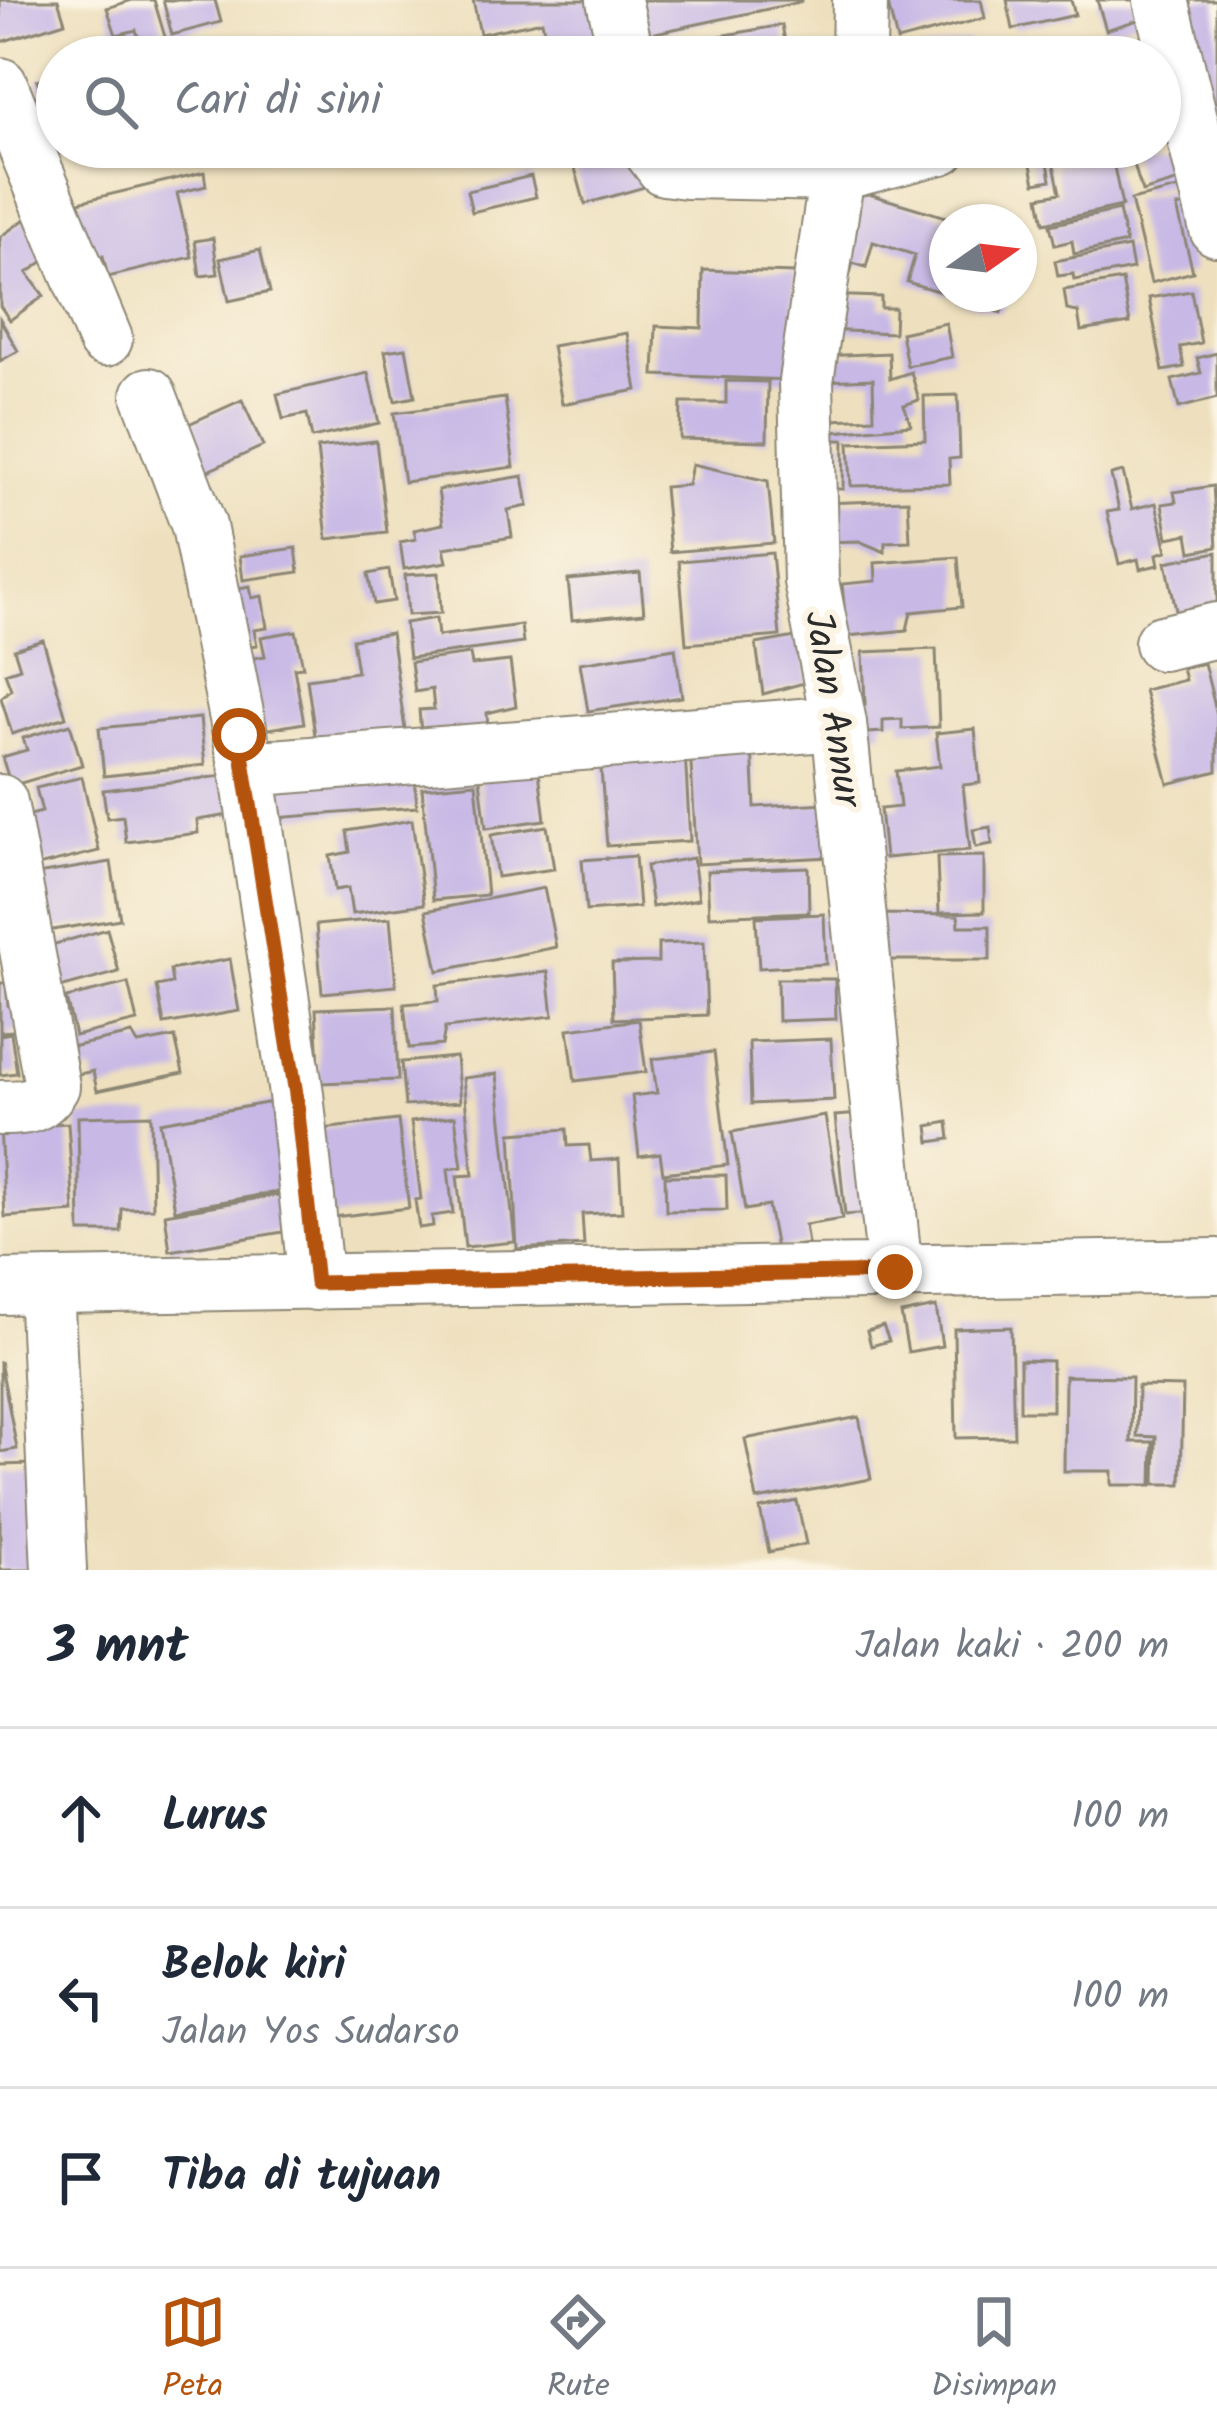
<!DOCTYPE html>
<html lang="id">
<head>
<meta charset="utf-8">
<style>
  :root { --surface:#fff; --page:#f6f6f7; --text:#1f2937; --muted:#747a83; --line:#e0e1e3; --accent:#b45309 }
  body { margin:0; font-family:Kalam,sans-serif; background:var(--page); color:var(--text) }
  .compass { position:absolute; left:929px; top:204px; width:108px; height:108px; border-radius:50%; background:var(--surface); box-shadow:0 3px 9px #0004; rotate:76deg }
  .stop { position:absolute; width:36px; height:36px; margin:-27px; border:9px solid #b45309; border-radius:50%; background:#fff }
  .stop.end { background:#b45309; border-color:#fff; box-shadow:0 3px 12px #0008 }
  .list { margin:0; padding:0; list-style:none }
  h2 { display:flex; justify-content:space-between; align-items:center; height:156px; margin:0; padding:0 48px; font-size:51px }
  h2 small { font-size:39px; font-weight:400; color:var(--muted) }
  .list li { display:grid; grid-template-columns:78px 1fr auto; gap:36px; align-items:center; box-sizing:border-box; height:180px; padding:0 48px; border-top:3px solid var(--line) }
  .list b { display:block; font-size:45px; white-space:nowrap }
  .list p { margin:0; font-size:39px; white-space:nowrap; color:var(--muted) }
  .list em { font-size:39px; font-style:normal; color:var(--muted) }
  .icon { flex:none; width:66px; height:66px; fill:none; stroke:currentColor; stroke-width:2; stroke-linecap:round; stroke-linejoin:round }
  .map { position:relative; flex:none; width:1217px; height:1570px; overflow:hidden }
  .search { position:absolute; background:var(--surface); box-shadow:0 3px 9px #0004; left:36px; right:36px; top:36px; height:132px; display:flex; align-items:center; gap:30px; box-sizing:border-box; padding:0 42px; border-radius:66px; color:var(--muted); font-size:45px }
  .sheet { height:696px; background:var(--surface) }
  nav { display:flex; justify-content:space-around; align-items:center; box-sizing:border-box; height:168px; border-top:3px solid var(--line); background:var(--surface); font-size:33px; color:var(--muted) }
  nav a { display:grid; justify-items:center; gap:6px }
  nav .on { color:var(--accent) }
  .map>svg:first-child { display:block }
</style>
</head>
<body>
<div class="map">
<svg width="1217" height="1570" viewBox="0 0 1217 1570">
  <rect width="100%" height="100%" fill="#fcf5e5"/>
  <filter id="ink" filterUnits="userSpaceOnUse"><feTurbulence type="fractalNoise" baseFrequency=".00833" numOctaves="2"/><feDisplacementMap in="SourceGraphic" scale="24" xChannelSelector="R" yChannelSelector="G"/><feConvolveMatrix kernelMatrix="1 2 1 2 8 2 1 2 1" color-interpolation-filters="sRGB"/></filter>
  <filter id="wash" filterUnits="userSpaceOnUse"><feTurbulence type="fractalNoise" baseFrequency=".004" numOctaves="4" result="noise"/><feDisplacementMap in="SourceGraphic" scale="48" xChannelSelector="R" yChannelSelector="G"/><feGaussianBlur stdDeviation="2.7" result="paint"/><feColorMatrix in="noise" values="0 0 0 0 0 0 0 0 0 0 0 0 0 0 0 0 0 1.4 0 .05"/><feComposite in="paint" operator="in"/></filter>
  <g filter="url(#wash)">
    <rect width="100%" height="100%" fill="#eee0be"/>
    <g id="blocks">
      <path fill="#c7b8e6" d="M0,0H58L65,22L1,42Z
        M132,0H154L171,57H145L136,30L116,35L107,8Z
        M163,0H215L221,22L172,35Z
        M473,0H596L607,50L549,57L542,21L480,34Z
        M640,0H801V2L646,35Z
        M887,0H981L985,18L897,41Z
        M1007,0H1071L1075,15L1013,29Z
        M1097,0H1150L1154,15L1106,30Z
        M1186,0H1217V102L1197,107Z
        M782,25L788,57H690L687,42Z
        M104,38L110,57H78L75,48Z
        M1159,40L1162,57H1115L1113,49Z
        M968,41L971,57H921L920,51Z
        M57,74V134L37,141L24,101L42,95L37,80Z
        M1164,113L1183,180L1142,192L1129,147H1160Z
        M569,147H637L648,186L585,204Z
        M1027,147H1064L1065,153L1047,157L1051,180L1035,183Z
        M1111,152L1122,206L1044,223L1039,197L1060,193L1054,165Z
        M204,172L206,186L177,193L192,257L108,277L103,256L88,260L74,203Z
        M531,176L536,197L472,212L467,191Z
        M842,186L959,221L947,222V294L907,282L915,255L873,242L866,267L853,263L849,277Z
        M1190,186L1194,203L1177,207L1193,272L1151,283L1131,200Z
        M1119,210L1126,243L1074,254L1072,241L1055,245L1050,225Z
        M25,219L51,256L27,273L44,296L10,320L0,306V237Z
        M213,238L218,274L200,276L195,241Z
        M1129,247L1133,269L1074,280L1073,274L1058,276L1055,261Z
        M260,250L270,292L229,301L220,259Z
        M703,270L795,273L791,380L654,375L656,326L702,328Z
        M1122,280L1130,323L1081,331L1078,312L1067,310L1064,290Z
        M1191,291L1201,343L1180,347L1184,367L1163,371L1149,298Z
        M959,294H1007L1001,313L957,300Z
        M822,295L881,297V308H895L894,333L821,330Z
        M0,319L18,351L0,361Z
        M946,323L952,357L907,366L901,333Z
        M627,333L637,390L562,404L552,346Z
        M406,348L415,397L395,401L385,351Z
        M889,353L890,379L911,372L919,400L904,405L911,425L833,432L832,420L874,418L873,379L823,381L822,356Z
        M1217,353V398L1179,408L1172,380L1201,373L1197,358Z
        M368,373L379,423L312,438L307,414L283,419L277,394Z
        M726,381L768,382L767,441L680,439L681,403H726Z
        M958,395L960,458L949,459L950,484L851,486L849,443L925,440L924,396Z
        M505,398L514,467L404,482L394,413Z
        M242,400L263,446L201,474L180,428Z
        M825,440H844L843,489H825Z
        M376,441L387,532L327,539L317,448Z
        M692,464L768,481L774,543L670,552L664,487L688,485Z
        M1123,472L1132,509L1156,503L1167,551L1157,554L1159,565L1140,569L1138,559L1119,564L1107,512L1119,510L1111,475Z
        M523,476L528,506L508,510L512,537L444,548L447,562L404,569L400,542L416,539L414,530L443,524L438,490Z
        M1213,486L1217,547L1191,552L1188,534L1168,538L1162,504L1176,502L1174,492Z
        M908,500L910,541L885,542V552L859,541L824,542L822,503Z
        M296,548L299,572L243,580L240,556Z
        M1217,552V613L1178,620L1166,562Z
        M772,553L780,636L686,644L679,561Z
        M958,557L962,607L911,612L907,630L847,636L842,584L876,581L875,563Z
        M389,570L394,601L374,604L368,574Z
        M439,573L441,613L408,615L405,575Z
        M640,573L644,613L572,620L568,580Z
        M250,586L252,598L262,596L267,628L254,630L257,645L243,647L233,589Z
        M436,618L438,636L521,625L523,643L409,658L405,623Z
        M296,631L303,667L294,668L304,723L251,732L238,661L265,656L261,637Z
        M391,633L406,736L317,749L307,679L357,672L352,639Z
        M801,636L808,682L763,694L756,644Z
        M43,640L66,717L12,734L1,698L11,689L5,673L20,668L14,649Z
        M675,648L682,697L588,711L580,663Z
        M936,649L939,727L902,729V719L883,720V732L852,734L851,705L865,704L863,652Z
        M470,654L472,665L510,661L516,706L487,713L489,739L422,744L419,710L434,709L432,689L415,692L411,662Z
        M1204,663L1217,715V771L1168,784L1144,690L1185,680L1182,668Z
        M200,718L205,765L104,776L99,728Z
        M70,724L82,765L11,786L2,757L27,750L23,738Z
        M975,729L980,783L963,785L970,850L885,858L880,809L900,807L896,771L940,766L936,733Z
        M752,745L755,807L827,803L830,857L697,864L690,748Z
        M685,751L690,841L607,846L600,757Z
        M537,756L545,820L486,828L478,764Z
        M414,768L417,807L275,818L272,779Z
        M231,775L236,814L197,820L198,833L126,842L123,816L107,818L103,790Z
        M82,777L99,851L34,867L22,817L42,812L36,788Z
        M476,783L487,895L433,900L422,788Z
        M412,820L424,904L352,914L348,888L335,890L330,856L350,852L347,831Z
        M547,826L554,869L497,877L491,835Z
        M990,827L992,844L976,847L973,830Z
        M635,856L639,907L586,911L582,860Z
        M984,856V912L939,913L937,857Z
        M693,858L699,899L652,907L646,866Z
        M111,862L120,919L47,931L37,874Z
        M808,867L809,912L709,916L707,871Z
        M544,888L556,947L438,971L426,911Z
        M824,914L826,964L759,968L756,917Z
        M874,914L958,915L959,926H990V960H874Z
        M390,918L396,986L322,993L316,925Z
        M107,929L119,972L60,988L48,946Z
        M704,942L707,1015L614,1019L612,963L658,962V944Z
        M230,959L239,1011L164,1024L157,986L172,983L170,970Z
        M548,972L553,1016L445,1028L442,1045L409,1048L404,1004L438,1001L437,985Z
        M777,979H835L836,1019L778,1021Z
        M0,983H6L8,1005L25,1003L27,1030L0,1032Z
        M128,983L137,1021L75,1036L66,998Z
        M395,1006L398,1080L320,1083L316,1009Z
        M639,1020L646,1072L575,1081L568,1029Z
        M11,1033L17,1073L0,1075V1035Z
        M132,1034L138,1044L175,1037L183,1073L97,1091L93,1071L66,1077L61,1049Z
        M831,1039L834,1100L751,1104L749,1042Z
        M714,1052L728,1165L663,1173L660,1153L639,1156L632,1096L657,1093L652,1059Z
        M456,1057L460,1102L405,1106L401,1062Z
        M497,1074L515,1242L465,1247L457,1176L473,1175L463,1078Z
        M278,1101L294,1189L175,1210L160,1122Z
        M861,1114L872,1213L845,1215L835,1116Z
        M151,1115L153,1208L122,1209L121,1232H80L78,1117Z
        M455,1116L462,1167L448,1169L453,1213L432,1216L433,1226L419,1228L415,1200L421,1199L411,1122Z
        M825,1116L842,1219L805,1225L808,1244L776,1249L768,1206L745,1210L732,1132Z
        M398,1120L409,1208L325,1218L314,1130Z
        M948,1122L950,1139L930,1142L928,1126Z
        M68,1123L74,1212L5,1217L0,1127Z
        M567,1129L568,1146L589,1145L591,1161L619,1159L622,1212L582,1214L584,1245L517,1249L511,1133Z
        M726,1175L727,1210L666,1211L665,1176Z
        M295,1192L301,1229L170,1251L165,1214Z
        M936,1307L942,1346L908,1352L901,1314Z
        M883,1326L889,1341L871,1346L867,1331Z
        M1011,1327L1014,1437L956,1438L954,1329Z
        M1020,1360L1052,1361V1411H1020Z
        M0,1361L17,1449L0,1452Z
        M1065,1376L1132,1377L1131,1442H1153L1152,1485H1112V1471H1064Z
        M1138,1386L1183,1387L1181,1484H1155L1156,1437L1137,1436Z
        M859,1417L871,1479L757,1500L745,1439Z
        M33,1464L35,1570H0V1465Z
        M797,1501L806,1544L769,1552L760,1509Z"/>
    </g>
  </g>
  <g filter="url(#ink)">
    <use href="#blocks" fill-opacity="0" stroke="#8c8674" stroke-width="3"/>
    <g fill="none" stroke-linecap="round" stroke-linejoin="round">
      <defs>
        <path id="minor" d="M614,0L627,57
          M1161,0L1217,229
          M859,57L860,0
          M0,85L105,339
          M648,147L664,168L687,171L835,174L941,147
          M841,147L806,381L811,581L839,723L895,1272
          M149,395L199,526L247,769L296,1094L316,1283
          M1162,643L1217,630
          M247,769L839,723
          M0,802L52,1086C39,1108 23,1108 0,1108
          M46,1286L59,1570
          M0,1287L1217,1266"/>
      </defs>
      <use href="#minor" stroke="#8c8674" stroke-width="58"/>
      <use href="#minor" stroke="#fff" stroke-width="54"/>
    </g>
  </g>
  <g fill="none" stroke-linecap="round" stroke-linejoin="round" filter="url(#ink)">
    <path stroke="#b45309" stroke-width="15" d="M239,735L296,1094L316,1283L895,1272"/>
  </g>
  <g text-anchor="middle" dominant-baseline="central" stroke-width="12" stroke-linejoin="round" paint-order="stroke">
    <g font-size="39" fill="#2b2b2b" stroke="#fcf5e5">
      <text transform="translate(831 709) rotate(81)">Jalan Annur</text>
    </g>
  </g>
</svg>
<svg class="compass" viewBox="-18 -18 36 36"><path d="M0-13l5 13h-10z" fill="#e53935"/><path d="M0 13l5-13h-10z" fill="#747a83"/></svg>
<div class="stop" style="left:239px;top:735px"></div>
<div class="stop end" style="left:895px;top:1272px"></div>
<div class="search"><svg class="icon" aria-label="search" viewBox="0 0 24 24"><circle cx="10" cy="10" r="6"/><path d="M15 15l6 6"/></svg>Cari di sini</div>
</div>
<section class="sheet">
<h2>3 mnt<small>Jalan kaki · 200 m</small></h2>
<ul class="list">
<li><svg class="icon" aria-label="ahead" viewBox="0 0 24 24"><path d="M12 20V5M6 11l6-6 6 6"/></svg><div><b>Lurus</b></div><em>100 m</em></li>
<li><svg class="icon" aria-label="left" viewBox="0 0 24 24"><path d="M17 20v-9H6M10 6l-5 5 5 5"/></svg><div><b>Belok kiri</b><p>Jalan Yos Sudarso</p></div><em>100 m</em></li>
<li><svg class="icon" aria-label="arrive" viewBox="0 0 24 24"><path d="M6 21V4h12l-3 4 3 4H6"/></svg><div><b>Tiba di tujuan</b></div></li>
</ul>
</section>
<nav>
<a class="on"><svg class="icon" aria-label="map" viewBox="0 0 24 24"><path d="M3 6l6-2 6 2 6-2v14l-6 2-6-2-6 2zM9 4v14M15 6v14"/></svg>Peta</a>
<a><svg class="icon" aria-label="directions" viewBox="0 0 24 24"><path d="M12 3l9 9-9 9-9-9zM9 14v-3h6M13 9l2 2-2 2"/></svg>Rute</a>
<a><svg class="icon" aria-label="saved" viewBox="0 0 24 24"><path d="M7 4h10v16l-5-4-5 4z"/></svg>Disimpan</a>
</nav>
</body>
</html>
